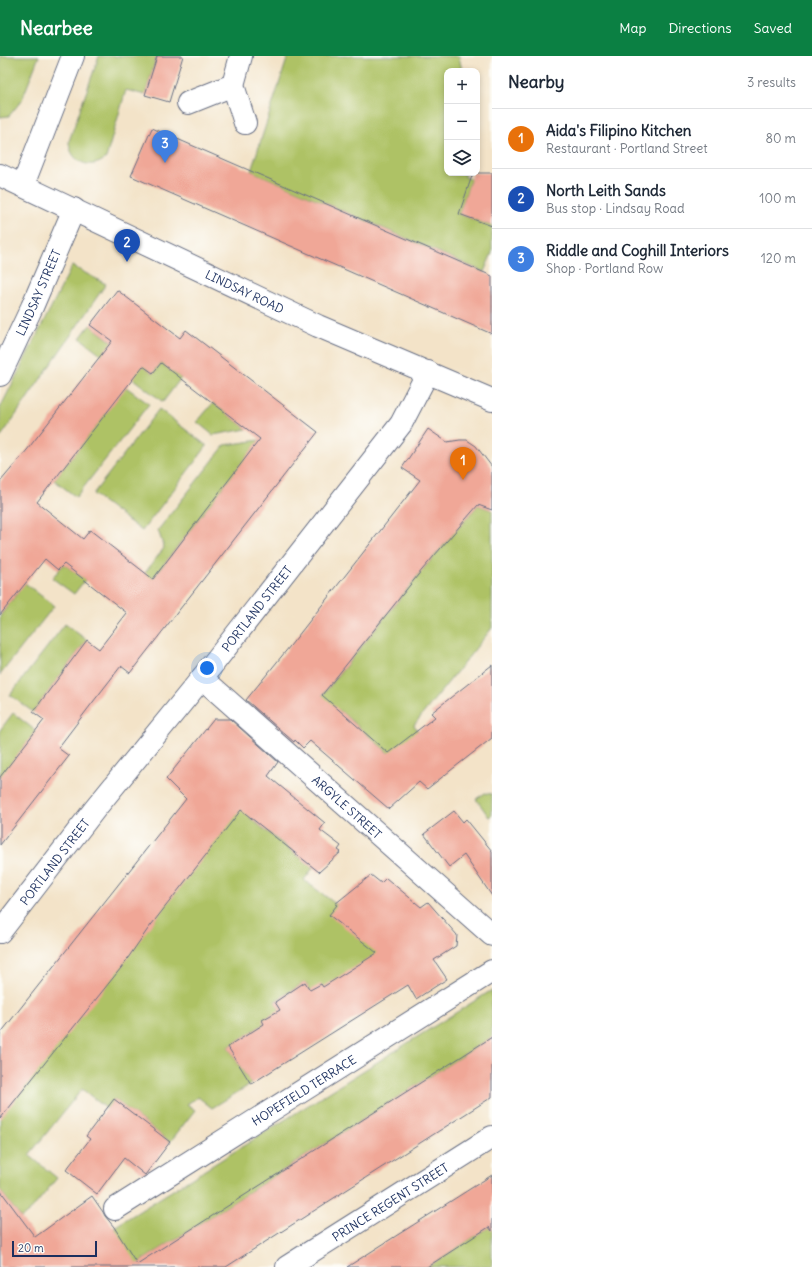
<!DOCTYPE html>
<html lang="en">
<head>
<meta charset="utf-8">
<style>
  :root { --surface:#fff; --page:#f6f6f7; --text:#1f2937; --muted:#747a83; --line:#e0e1e3; --accent:#0b8043 }
  body { margin:0; font-family:Delius,sans-serif; background:var(--page); color:var(--text) }
  .controls { position:absolute; right:12px; top:12px; display:grid; overflow:hidden; border-radius:8px; box-shadow:0 2px 6px #0003 }
  .controls button { width:36px; height:36px; display:grid; place-items:center; padding:0; border:0; border-bottom:1px solid var(--line); background:var(--surface); color:var(--text); font:20px sans-serif }
  .scale { position:absolute; left:12px; bottom:10px; width:85px; box-sizing:border-box; padding-left:4px; border:2px solid #1b2f5e; border-top:0; font-size:11px; line-height:14px; white-space:nowrap; color:#1b2f5e; -webkit-text-stroke:3px #fdfcf7; paint-order:stroke }
  .you { position:absolute; left:207px; top:612px; width:14px; height:14px; margin:-10px; border:3px solid #fff; border-radius:50%; background:#1a73e8; box-shadow:0 0 0 6px #1a73e833 }
  .badge { display:grid; place-items:center; width:26px; height:26px; border-radius:50%; background:var(--accent); color:#fff; font-size:13px; font-weight:700 }
  .pin { position:absolute; translate:-50% -33px; filter:drop-shadow(0 1px 2px #0008) }
  .pin::after { content:''; position:absolute; top:21px; width:14px; height:12px; background:inherit; clip-path:polygon(0 0,100% 0,50% 100%) }
  .list { margin:0; padding:0; list-style:none }
  h2 { display:flex; justify-content:space-between; align-items:center; height:52px; margin:0; padding:0 16px; font-size:17px }
  h2 small { font-size:13px; font-weight:400; color:var(--muted) }
  .list li { display:grid; grid-template-columns:26px 1fr auto; gap:12px; align-items:center; box-sizing:border-box; height:60px; padding:0 16px; border-top:1px solid var(--line) }
  .list b { display:block; font-size:15px; white-space:nowrap }
  .list p { margin:0; font-size:13px; white-space:nowrap; color:var(--muted) }
  .list em { font-size:13px; font-style:normal; color:var(--muted) }
  .icon { flex:none; width:22px; height:22px; fill:none; stroke:currentColor; stroke-width:2; stroke-linecap:round; stroke-linejoin:round }
  .map { position:relative; flex:none; width:492px; height:1211px; overflow:hidden }
  header { display:flex; align-items:center; gap:24px; box-sizing:border-box; height:56px; padding:0 20px; background:var(--accent); color:#fff }
  header strong { font-size:19px }
  nav { display:flex; gap:22px; margin-inline-start:auto; font-size:14px }
  main { display:flex }
  aside { flex:1; background:var(--surface) }
  .map>svg:first-child { display:block }
</style>
</head>
<body>
<header>
<strong>Nearbee</strong>
<nav><a>Map</a><a>Directions</a><a>Saved</a></nav>
</header>
<main>
<div class="map">
<svg width="492" height="1211" viewBox="0 0 492 1211">
  <rect width="100%" height="100%" fill="#fdfcf7"/>
  <filter id="ink" filterUnits="userSpaceOnUse"><feTurbulence type="fractalNoise" baseFrequency=".025" numOctaves="2"/><feDisplacementMap in="SourceGraphic" scale="8" xChannelSelector="R" yChannelSelector="G"/><feConvolveMatrix kernelMatrix="1 2 1 2 8 2 1 2 1" color-interpolation-filters="sRGB"/></filter>
  <filter id="wash" filterUnits="userSpaceOnUse"><feTurbulence type="fractalNoise" baseFrequency=".012" numOctaves="4" result="noise"/><feDisplacementMap in="SourceGraphic" scale="16" xChannelSelector="R" yChannelSelector="G"/><feGaussianBlur stdDeviation="0.9" result="paint"/><feColorMatrix in="noise" values="0 0 0 0 0 0 0 0 0 0 0 0 0 0 0 0 0 1.4 0 .05"/><feComposite in="paint" operator="in"/></filter>
  <g filter="url(#wash)">
    <rect width="100%" height="100%" fill="#f3e3c8"/>
    <path fill="#aec265" stroke="#647862" d="M0,0H39L22,44L9,60L0,61Z
      M99,0H157L145,39L126,34L106,102C90,116 69,105 69,85Z
      M288,0H459L462,15H447V117H465V121L471,123L459,158L492,170V197L484,216L251,115Z
      M72,210L106,228L0,382V352Z
      M90,269L153,317L161,307L181,322L163,346L80,282Z
      M126,331L149,348L76,441L54,424Z
      M213,347L247,373L213,379L197,366Z
      M159,353L207,390L142,475L93,438Z
      M260,384L147,530L144,518L164,492L158,474L225,389Z
      M478,449L492,454V572L414,669L420,678L401,708L339,654L314,650L419,518Z
      M64,508L85,524L74,538L52,522Z
      M25,527L54,550L0,619V560Z
      M65,568L87,584L33,656L10,639Z
      M13,657L36,675L0,722V674Z
      M277,728L250,762L313,812L304,824L337,849L419,889L323,931L310,934L305,926L275,945L280,954L263,964L264,968L228,991L251,1028L212,1052L198,1041L187,1048L195,1054L170,1086L114,1043L107,1053L82,1033L29,1099L57,1122L32,1153L21,1162L0,1134V1062L244,749Z
      M485,737L492,738V759L489,761L476,743Z
      M492,934V981L132,1211H70L116,1174L114,1171Z
      M492,1169V1211H427Z"/>
    <g id="blocks">
      <path fill="#f0a797" fill-rule="evenodd" d="M157,0H183L169,46L145,39Z
        M152,72L492,220V278L131,120Z
        M473,117H492V170L459,158Z
        M117,234L180,282L186,274L318,376L130,617L121,610L93,646L58,692L69,700L0,789V721L44,664L33,656L87,584L99,593L127,557L64,508L58,514L45,503L0,559V426L27,394L112,285L90,269ZM161,307L260,383L153,523L90,474L83,483L37,446L143,310L153,317Z
        M428,373L447,386L460,384H467L476,390L492,411V454L478,449L422,514L322,639L388,697L435,661L431,657L492,609V682L427,733L419,726L389,753L310,685L303,692L295,684L294,686L246,644L290,590L420,424L402,412Z
        M214,663H230L278,706L268,720L325,767L320,774L341,790L338,794L341,796L319,816L241,754L148,873L121,912L0,1063V978L186,743L166,723Z
        M454,755L463,766L466,763L492,795V840L464,799L449,811L424,778Z
        M371,819L381,827L386,822L421,851L428,846L457,879L456,890L434,904L447,923L416,943L408,929L251,1028L228,991L264,968L262,964L280,954L275,946L305,926L310,934L321,928L323,931L377,897L329,859L337,849L335,848Z
        M492,981V1041L226,1211H0V1134L35,1181L92,1140L103,1156L105,1160L114,1171L137,1208Z
        M114,1043L170,1086L145,1119L124,1102L97,1138L66,1114L90,1083L86,1080Z
        M492,1119V1175L489,1171L427,1211H347Z"/>
    </g>
  </g>
  <g filter="url(#ink)">
    <use href="#blocks" fill-opacity="0" stroke="#676e83" stroke-width="1"/>
    <g fill="none" stroke-linecap="round" stroke-linejoin="round">
      <defs>
        <g id="minor">
          <path d="M233,29L245,67"/>
          <path d="M188,47L233,29L241,0"/>
          <path d="M23,129L73,0"/>
          <path id="s1" d="M0,319L32,251L74,153"/>
          <path id="s2" d="M202,622L492,879"/>
          <path id="s3" d="M0,876L95,753L202,622L401,368L428,316"/>
          <path id="s4" d="M115,1153L492,915"/>
          <path id="s5" d="M287,1211L492,1081"/>
        </g>
        <g id="primary">
          <path id="s6" d="M0,119L318,270L492,344"/>
        </g>
      </defs>
      <use href="#minor" stroke="#676e83" stroke-width="24"/>
      <use href="#primary" stroke="#676e83" stroke-width="24"/>
      <use href="#minor" stroke="#fff" stroke-width="22"/>
      <use href="#primary" stroke="#fff" stroke-width="22"/>
    </g>
  </g>
  <g text-anchor="middle" dominant-baseline="central" stroke-width="4" stroke-linejoin="round" paint-order="stroke">
    <g font-size="12" fill="#1b2f5e" stroke="#fdfcf7">
      <text stroke="none"><textPath href="#s6" startOffset="271">LINDSAY ROAD</textPath></text>
      <text stroke="none"><textPath href="#s1" startOffset="91">LINDSAY STREET</textPath></text>
      <text stroke="none"><textPath href="#s3" startOffset="413">PORTLAND STREET</textPath></text>
      <text stroke="none"><textPath href="#s2" startOffset="194">ARGYLE STREET</textPath></text>
      <text stroke="none"><textPath href="#s3" startOffset="89">PORTLAND STREET</textPath></text>
      <text stroke="none"><textPath href="#s4" startOffset="223">HOPEFIELD TERRACE</textPath></text>
      <text stroke="none"><textPath href="#s5" startOffset="122">PRINCE REGENT STREET</textPath></text>
    </g>
  </g>
</svg>
<div class="controls">
<button>+</button>
<button>−</button>
<button><svg class="icon" aria-label="layers" viewBox="0 0 24 24"><path d="M12 4l9 5-9 5-9-5zM3 14l9 5 9-5"/></svg></button>
</div>
<div class="scale">20 m</div>
<div class="you"></div>
<div class="pin badge" style="left:463px;top:424px;background:#e8710a">1</div>
<div class="pin badge" style="left:127px;top:206px;background:#1a4fb4">2</div>
<div class="pin badge" style="left:165px;top:107px;background:#3f7fe0">3</div>
</div>
<aside>
<h2>Nearby<small>3 results</small></h2>
<ul class="list">
<li><span class="badge" style="background:#e8710a">1</span><div><b>Aida's Filipino Kitchen</b><p>Restaurant · Portland Street</p></div><em>80 m</em></li>
<li><span class="badge" style="background:#1a4fb4">2</span><div><b>North Leith Sands</b><p>Bus stop · Lindsay Road</p></div><em>100 m</em></li>
<li><span class="badge" style="background:#3f7fe0">3</span><div><b>Riddle and Coghill Interiors</b><p>Shop · Portland Row</p></div><em>120 m</em></li>
</ul>
</aside>
</main>
</body>
</html>
